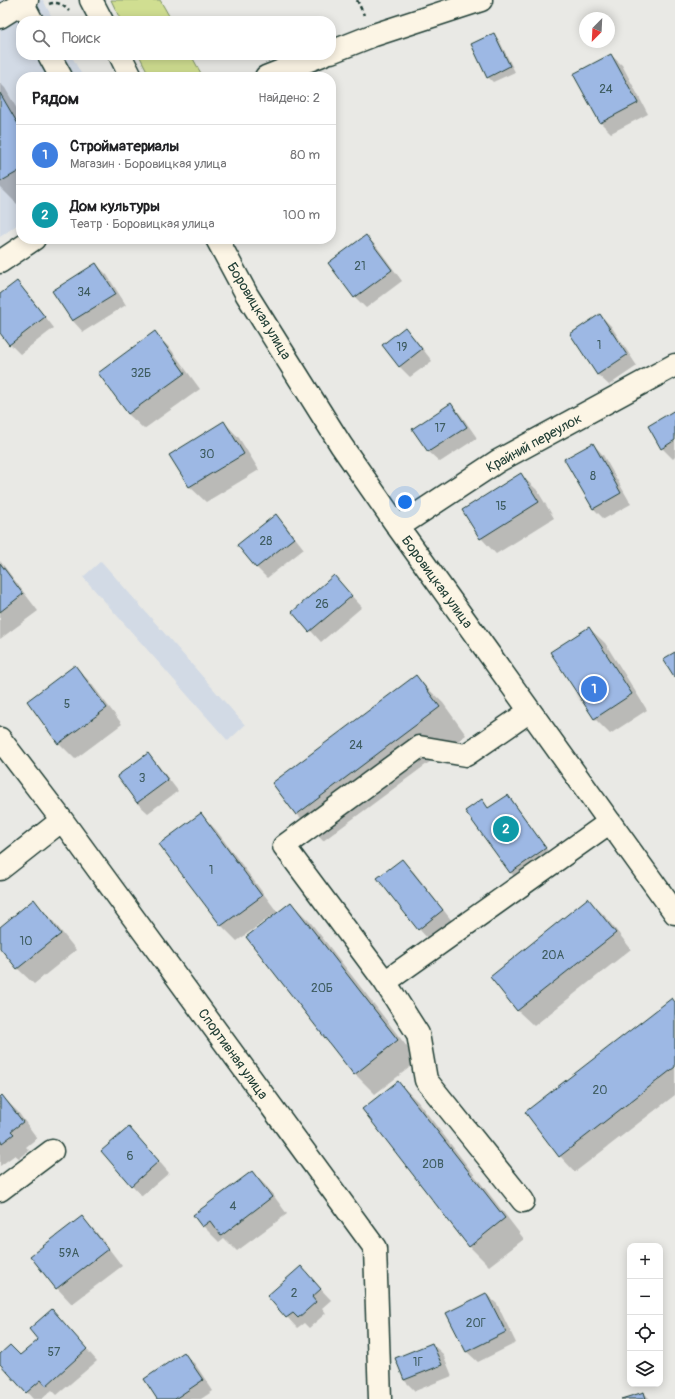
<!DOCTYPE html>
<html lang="ru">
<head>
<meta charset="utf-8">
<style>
  :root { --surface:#fff; --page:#f6f6f6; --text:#202124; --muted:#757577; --line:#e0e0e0; --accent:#c8321e }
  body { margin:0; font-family:Pangolin,sans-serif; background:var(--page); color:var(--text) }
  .controls { position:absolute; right:12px; bottom:12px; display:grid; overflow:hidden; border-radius:8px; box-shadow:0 2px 10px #0003 }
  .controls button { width:36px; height:36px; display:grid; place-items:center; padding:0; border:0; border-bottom:1px solid var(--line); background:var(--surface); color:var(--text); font:20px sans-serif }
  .compass { position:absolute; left:579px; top:12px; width:36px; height:36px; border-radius:50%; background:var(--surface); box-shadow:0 2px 10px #0003; rotate:204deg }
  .you { position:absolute; left:405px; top:502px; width:14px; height:14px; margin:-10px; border:3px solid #fff; border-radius:50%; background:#1a73e8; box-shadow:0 0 0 6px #1a73e833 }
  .badge { display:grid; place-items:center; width:26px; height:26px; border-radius:50%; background:var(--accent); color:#fff; font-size:13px; font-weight:700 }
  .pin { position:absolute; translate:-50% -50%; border:2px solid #fff; box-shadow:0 1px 4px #0006 }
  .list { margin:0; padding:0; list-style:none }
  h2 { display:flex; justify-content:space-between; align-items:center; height:52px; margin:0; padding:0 16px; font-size:17px }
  h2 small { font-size:13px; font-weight:400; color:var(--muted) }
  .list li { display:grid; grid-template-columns:26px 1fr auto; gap:12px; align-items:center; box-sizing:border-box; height:60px; padding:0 16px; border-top:1px solid var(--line) }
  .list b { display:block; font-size:15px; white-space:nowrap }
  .list p { margin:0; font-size:13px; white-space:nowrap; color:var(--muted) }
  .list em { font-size:13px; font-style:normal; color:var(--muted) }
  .icon { flex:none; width:22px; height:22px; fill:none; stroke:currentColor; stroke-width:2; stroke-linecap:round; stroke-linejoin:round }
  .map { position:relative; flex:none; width:675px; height:1399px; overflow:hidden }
  .search { position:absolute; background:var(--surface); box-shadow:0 2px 10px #0003; left:16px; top:16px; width:320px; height:44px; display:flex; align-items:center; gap:10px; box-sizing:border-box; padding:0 14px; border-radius:16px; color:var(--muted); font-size:15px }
  .panel { position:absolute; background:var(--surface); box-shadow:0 2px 10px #0003; left:16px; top:72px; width:320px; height:172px; border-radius:16px }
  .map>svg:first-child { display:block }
</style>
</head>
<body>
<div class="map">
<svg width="675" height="1399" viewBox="0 0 675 1399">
  <rect width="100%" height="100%" fill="#e9e9e5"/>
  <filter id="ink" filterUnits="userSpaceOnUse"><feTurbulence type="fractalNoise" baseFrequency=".025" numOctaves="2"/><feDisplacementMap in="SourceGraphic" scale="8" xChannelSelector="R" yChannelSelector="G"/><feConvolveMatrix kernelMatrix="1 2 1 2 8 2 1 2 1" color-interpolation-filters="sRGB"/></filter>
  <g filter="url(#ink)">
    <path fill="#d2dae5" d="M0,0H43L54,21H21V55H71L83,77H21V222L0,237Z
      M101,561L245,725L228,741L83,577Z"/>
    <path fill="#d0de91" stroke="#788e62" d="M111,0H160L172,21H121Z
      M139,55H191L203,77H150Z"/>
    <path fill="#0003" d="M494,35L499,40L515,72L493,82L488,77Z
      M611,55L622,65L648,114L611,133L601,123Z
      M0,83L5,88L21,116V202L17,204L0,187Z
      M366,236L377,247L402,281L366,308L355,297Z
      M96,264L107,275L126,305L83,332L73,321L54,291Z
      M17,283L27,293L54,328L20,354L10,344L0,331V295Z
      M600,315L611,326L637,366L609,385L598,375L571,334Z
      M404,329L415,339L432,361L410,377L400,367L383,345Z
      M154,333L170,348L200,389L144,429L128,414Z
      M451,404L461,415L477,438L440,462L429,452L414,429Z
      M675,411V457L673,459L662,448Z
      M224,422L239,438L259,470L206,502L190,487L171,455Z
      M593,444L603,455L631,504L604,519L594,509Z
      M521,475L537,490L554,518L496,554L481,538Z
      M276,516L286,526L304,549L267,578L257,568L239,545Z
      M0,561L38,611L0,639Z
      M334,577L362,607L321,642L294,612Z
      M589,628L605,643L647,710L610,734L594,718Z
      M75,666L90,682L122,724L75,759L59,743Z
      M416,677L443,703L466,735L323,841L297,814Z
      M148,754L158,765L178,791L148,813L137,803Z
      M508,796L513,801L550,854L516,878L511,873L467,811L482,800L489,809Z
      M201,814L216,830L278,913L291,903L311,923L418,1061L375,1094L355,1074L273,915L237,941L222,926L161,844Z
      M402,860L413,871L452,921L429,940L419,929Z
      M588,900L604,915L631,949L534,1026L518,1011L491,978Z
      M34,901L49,916L76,950L34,984L18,969L0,946V928Z
      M675,1003V1095L575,1172L560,1156Z
      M398,1082L418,1102L524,1239L489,1266L469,1246Z
      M2,1096L18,1112L37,1138L26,1147L29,1150L19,1158L15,1155L0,1166V1098Z
      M139,1138L169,1173L142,1196L132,1185Z
      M252,1172L268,1188L287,1214L237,1251L224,1238L219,1242L203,1226Z
      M82,1218L97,1233L122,1266L72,1304L57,1288L31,1256Z
      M301,1268L331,1300L322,1308L326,1313L309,1328L304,1323L297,1328L268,1296Z
      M486,1294L497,1304L516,1343L478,1362L467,1352L448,1313Z
      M52,1310L97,1361L57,1395L52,1390L42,1399H33L0,1362V1356H20L40,1340Z
      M432,1344L443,1354L452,1376L415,1391L404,1380L396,1359Z
      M184,1354L195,1364L213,1391L201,1399H158Z
      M644,1393L650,1399H624Z"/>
    <path fill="#9db8e4" stroke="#1f3d34" d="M494,33L510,66L487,78L471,44Z
      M611,54L638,103L600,123L573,74Z
      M0,93L21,129V170L0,182Z
      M366,235L392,270L354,298L328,263Z
      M96,263L116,294L72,321L52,291Z
      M17,281L45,317L9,345L0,333V294Z
      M600,314L627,355L597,375L570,334Z
      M405,327L422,349L399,367L382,345Z
      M155,331L185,373L128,414L98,373Z
      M451,403L467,427L428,452L412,429Z
      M675,410V440L661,449L648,426Z
      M224,421L244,454L189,487L169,455Z
      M593,443L621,493L593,509L564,459Z
      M521,473L539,502L480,539L462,510Z
      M276,514L294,538L256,568L237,545Z
      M0,563L23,594L0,612Z
      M334,575L352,596L309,632L292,612Z
      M589,627L632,694L594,719L550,652Z
      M675,652V678L663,659Z
      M75,665L107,708L58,744L27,701Z
      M416,675L440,707L296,815L272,783Z
      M148,753L168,780L137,803L117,776Z
      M508,795L546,848L510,873L465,811L482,799L488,808Z
      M201,813L262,896L221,926L159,844Z
      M402,859L443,910L418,930L377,878Z
      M588,898L616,933L517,1011L490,977Z
      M34,899L61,934L17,969L0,948V927Z
      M291,902L398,1040L354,1075L246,937Z
      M672,998L675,1002V1067L559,1157L525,1112Z
      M398,1081L505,1218L469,1247L362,1109Z
      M2,1095L23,1122L11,1131L14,1134L2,1143L0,1140V1097Z
      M129,1127L159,1161L131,1186L101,1151Z
      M252,1171L272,1197L221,1236L210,1221L202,1227L193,1215Z
      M82,1216L108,1249L56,1289L30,1256Z
      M301,1266L321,1289L312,1297L316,1302L298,1318L293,1313L286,1318L267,1296Z
      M486,1293L506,1332L466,1352L446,1313Z
      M52,1309L87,1349L46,1386L41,1380L26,1393L0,1364V1354L10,1345L20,1355L38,1340L29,1329Z
      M432,1343L442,1365L404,1380L395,1358Z
      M184,1352L203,1380L175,1399H157L144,1379Z
      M644,1392L646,1399H621Z"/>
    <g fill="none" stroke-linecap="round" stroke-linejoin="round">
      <defs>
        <path id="minor" d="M21,0L32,21
          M91,0L102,21
          M0,17L27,0
          M331,52L374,35L481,0
          M49,55L61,77
          M120,55L131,77
          M266,77L322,55
          M217,239L247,295L341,445L398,527L675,913
          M0,262L34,239
          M398,527L498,461L675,365
          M530,711L466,755L419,747L284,846L385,982L610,822
          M0,739L62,820L375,1248L380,1399
          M0,869L62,820
          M385,982L418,1034L426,1080L523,1201
          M0,1190L52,1151"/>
      </defs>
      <use href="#minor" stroke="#1f3d34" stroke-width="25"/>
      <path stroke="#1f3d34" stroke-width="2.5" stroke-dasharray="4 3" stroke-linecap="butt" d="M357,0L364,15
        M49,4C58,1 63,5 69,11"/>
      <use href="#minor" stroke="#fcf5e5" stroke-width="22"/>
    </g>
  </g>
  <g text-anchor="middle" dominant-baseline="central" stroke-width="3.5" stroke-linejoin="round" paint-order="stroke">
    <g font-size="12" fill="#3e5c60">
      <text x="606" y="89">24</text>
      <text x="360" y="266">21</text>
      <text x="84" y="292">34</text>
      <text x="599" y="345">1</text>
      <text x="402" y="347">19</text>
      <text x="141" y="373">32Б</text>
      <text x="440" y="428">17</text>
      <text x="207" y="454">30</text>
      <text x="593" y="476">8</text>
      <text x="501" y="506">15</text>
      <text x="266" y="541">28</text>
      <text x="322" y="604">26</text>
      <text x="67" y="704">5</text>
      <text x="356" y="745">24</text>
      <text x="142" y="778">3</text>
      <text x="211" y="870">1</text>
      <text x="26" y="941">10</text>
      <text x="553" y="955">20А</text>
      <text x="322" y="988">20Б</text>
      <text x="600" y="1090">20</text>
      <text x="130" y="1156">6</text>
      <text x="433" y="1164">20В</text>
      <text x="233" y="1206">4</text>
      <text x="69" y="1253">59А</text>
      <text x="294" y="1293">2</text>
      <text x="476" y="1323">20Г</text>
      <text x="54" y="1352">57</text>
      <text x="418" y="1362">1Г</text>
    </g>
    <g font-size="14" fill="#1f3d34" stroke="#fcf5e5">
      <text transform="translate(259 311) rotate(59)">Боровицкая улица</text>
      <text transform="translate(534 443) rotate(-29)">Крайний переулок</text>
      <text transform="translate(437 582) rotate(54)">Боровицкая улица</text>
      <text transform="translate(233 1054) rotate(54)">Спортивная улица</text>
    </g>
  </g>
</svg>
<div class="controls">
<button>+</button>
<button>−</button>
<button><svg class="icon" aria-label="locate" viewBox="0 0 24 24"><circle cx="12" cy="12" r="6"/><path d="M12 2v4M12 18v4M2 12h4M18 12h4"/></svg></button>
<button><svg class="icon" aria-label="layers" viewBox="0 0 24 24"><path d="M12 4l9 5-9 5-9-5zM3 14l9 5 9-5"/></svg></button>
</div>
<svg class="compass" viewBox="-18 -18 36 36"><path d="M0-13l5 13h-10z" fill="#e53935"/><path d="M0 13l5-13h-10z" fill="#757577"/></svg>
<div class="you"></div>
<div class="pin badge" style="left:594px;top:689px;background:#3f7fe0">1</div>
<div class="pin badge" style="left:506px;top:829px;background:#0f9aa8">2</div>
<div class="search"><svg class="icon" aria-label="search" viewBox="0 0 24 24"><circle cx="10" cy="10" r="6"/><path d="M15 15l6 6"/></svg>Поиск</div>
<section class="panel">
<h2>Рядом<small>Найдено: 2</small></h2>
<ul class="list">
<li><span class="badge" style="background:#3f7fe0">1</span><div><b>Стройматериалы</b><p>Магазин · Боровицкая улица</p></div><em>80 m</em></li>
<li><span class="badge" style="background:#0f9aa8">2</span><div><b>Дом культуры</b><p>Театр · Боровицкая улица</p></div><em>100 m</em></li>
</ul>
</section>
</div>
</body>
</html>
